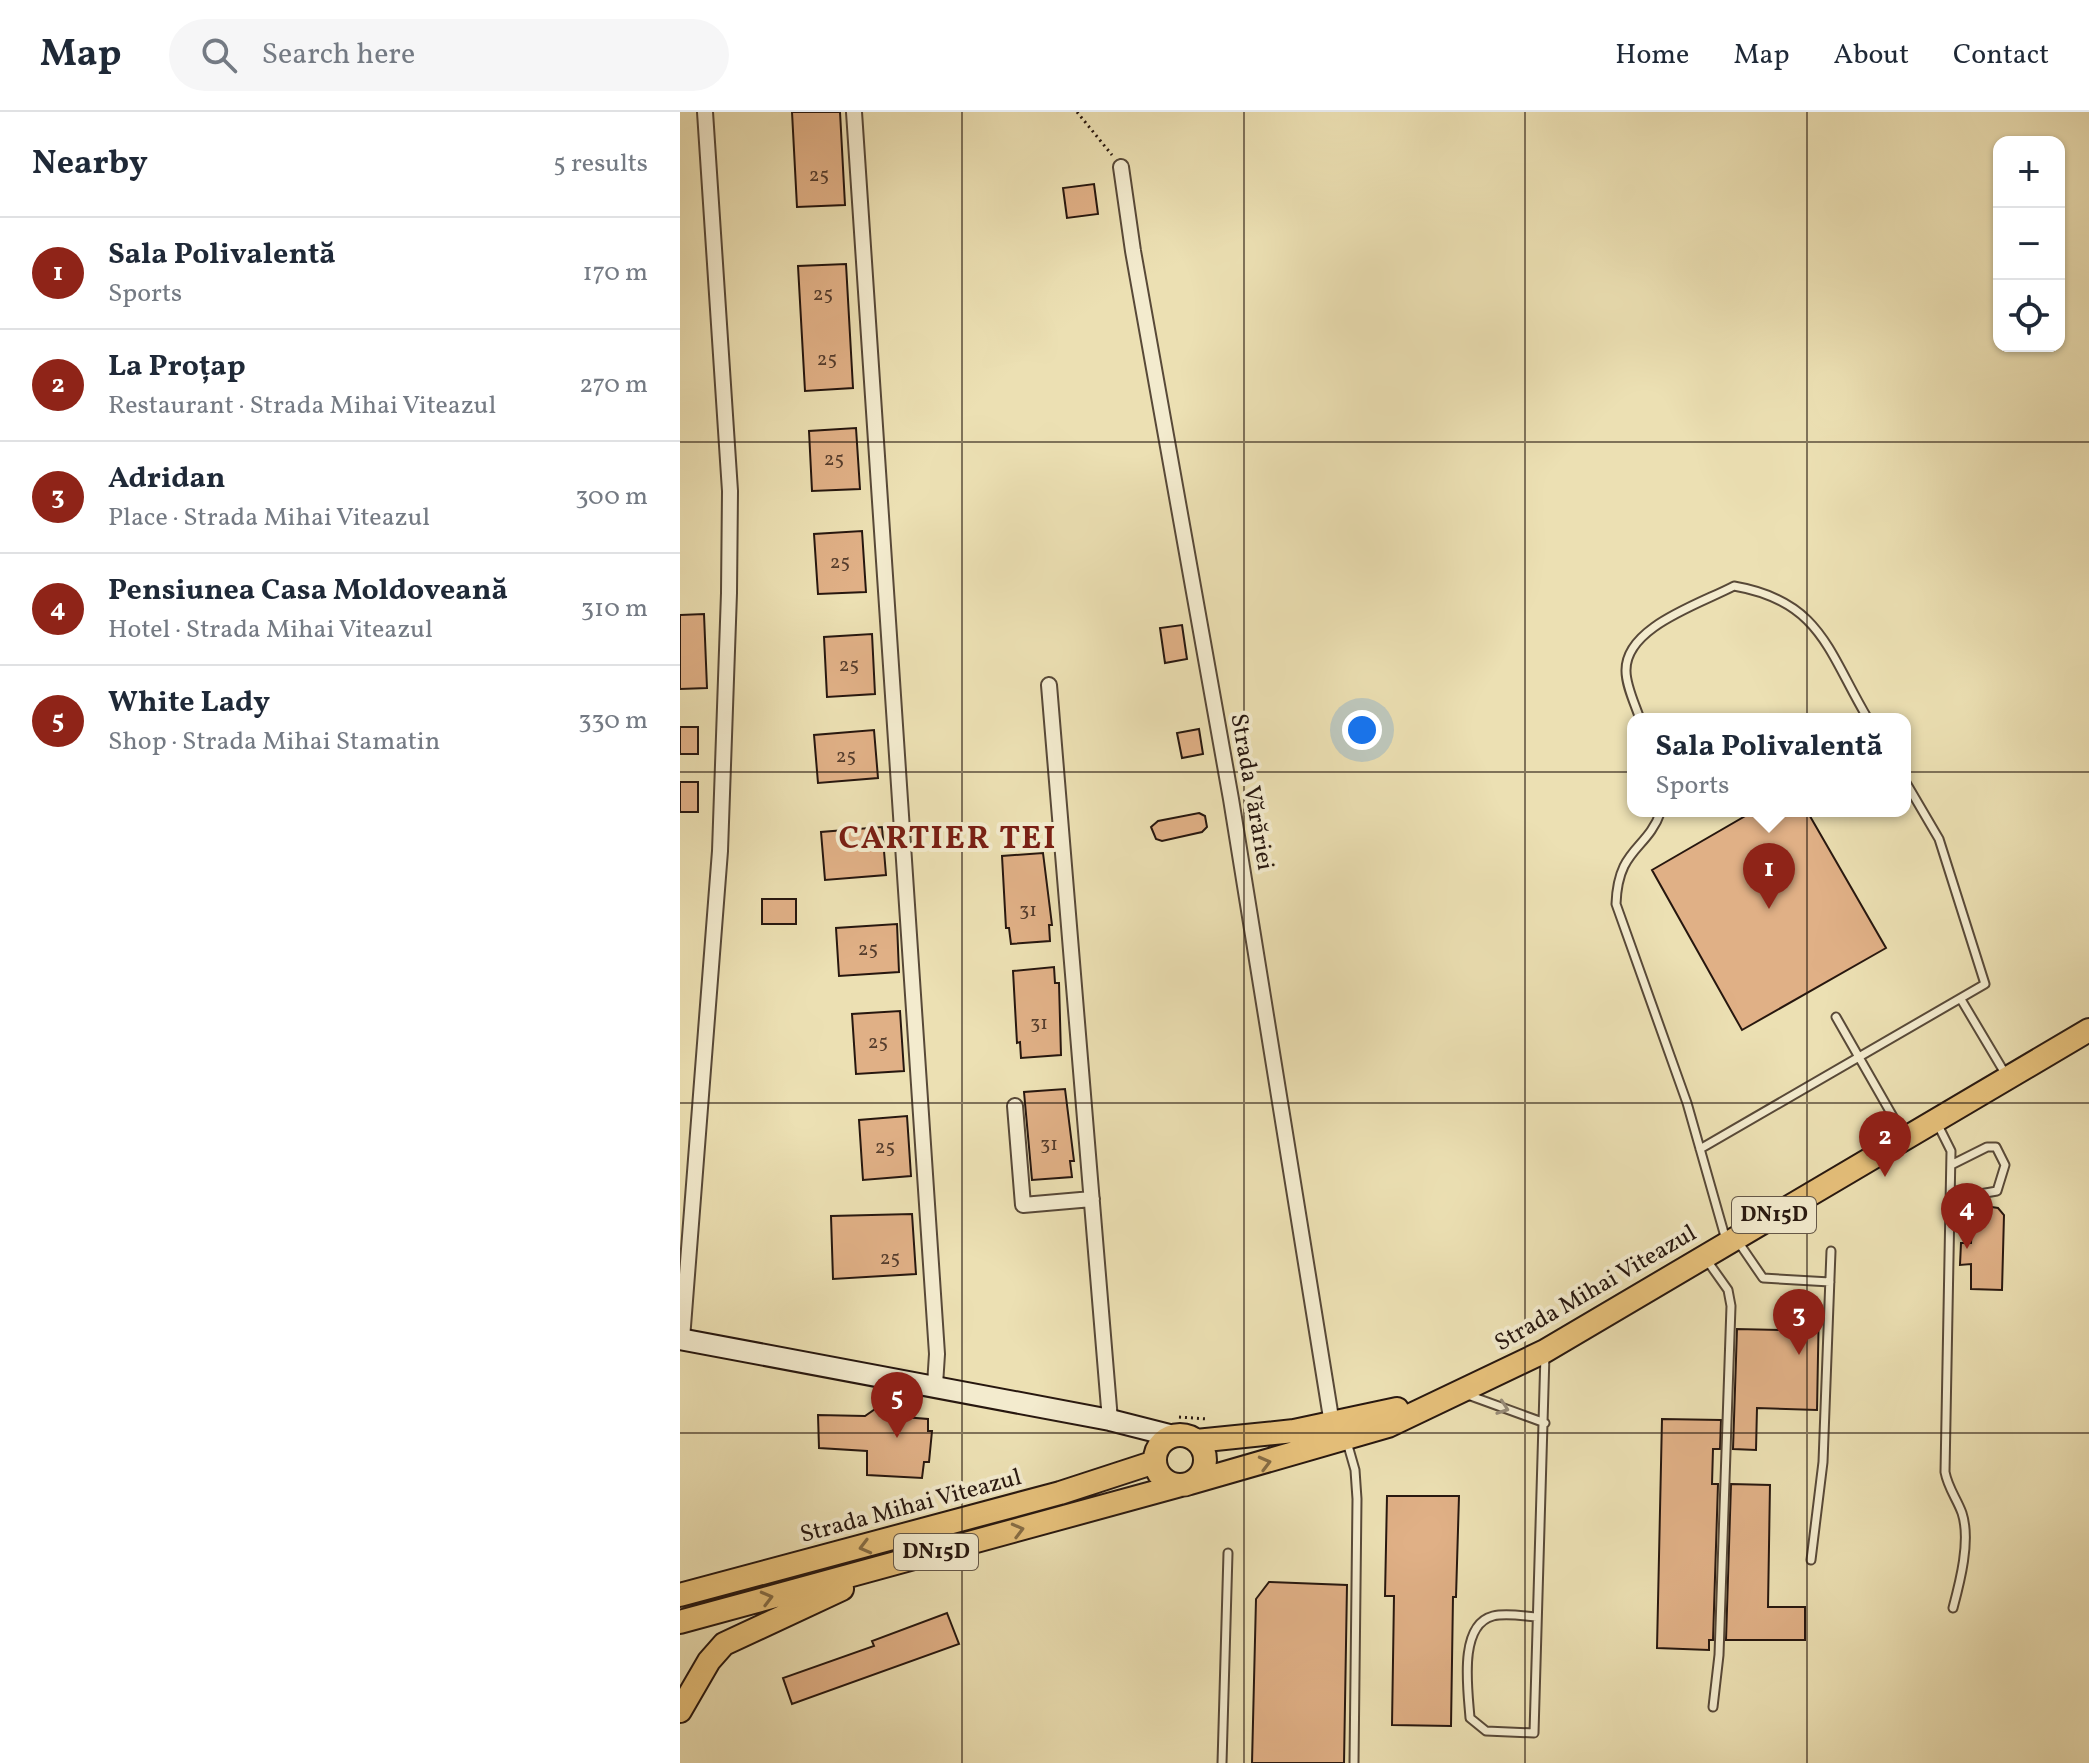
<!DOCTYPE html>
<html lang="en">
<head>
<meta charset="utf-8">
<style>
  :root { --surface:#fff; --page:#f6f6f7; --text:#1f2937; --muted:#747a83; --line:#e0e1e3; --accent:#8f2418 }
  body { margin:0; font-family:Vollkorn,serif; background:var(--page); color:var(--text) }
  .controls { position:absolute; right:24px; top:24px; display:grid; overflow:hidden; border-radius:16px; box-shadow:0 2px 6px #0004 }
  .controls button { width:72px; height:72px; display:grid; place-items:center; padding:0; border:0; border-bottom:2px solid var(--line); background:var(--surface); color:var(--text); font:40px sans-serif }
  .you { position:absolute; left:682px; top:618px; width:28px; height:28px; margin:-20px; border:6px solid #fff; border-radius:50%; background:#1a73e8; box-shadow:0 0 0 12px #1a73e833 }
  .badge { display:grid; place-items:center; width:52px; height:52px; border-radius:50%; background:var(--accent); color:#fff; font-size:26px; font-weight:700 }
  .pin { position:absolute; translate:-50% -66px; filter:drop-shadow(0 2px 4px #0008) }
  .pin::after { content:''; position:absolute; top:42px; width:28px; height:24px; background:inherit; clip-path:polygon(0 0,100% 0,50% 100%) }
  .popup { position:absolute; left:947px; top:601px; width:284px; height:104px; box-sizing:border-box; display:grid; place-content:center; border-radius:16px; background:var(--surface); filter:drop-shadow(0 2px 6px #0005); font-size:26px; white-space:nowrap; color:var(--muted) }
  .popup b { font-size:30px; color:var(--text) }
  .popup::after { content:''; position:absolute; left:50%; top:100%; margin-left:-16px; border:16px solid transparent; border-top-color:var(--surface) }
  .list { margin:0; padding:0; list-style:none }
  h2 { display:flex; justify-content:space-between; align-items:center; height:104px; margin:0; padding:0 32px; font-size:34px }
  h2 small { font-size:26px; font-weight:400; color:var(--muted) }
  .list li { display:grid; grid-template-columns:52px 1fr auto; gap:24px; align-items:center; box-sizing:border-box; height:112px; padding:0 32px; border-top:2px solid var(--line) }
  .list b { display:block; font-size:30px; white-space:nowrap }
  .list p { margin:0; font-size:26px; white-space:nowrap; color:var(--muted) }
  .list em { font-size:26px; font-style:normal; color:var(--muted) }
  .icon { flex:none; width:44px; height:44px; fill:none; stroke:currentColor; stroke-width:2; stroke-linecap:round; stroke-linejoin:round }
  .map { position:relative; flex:none; width:1409px; height:1651px; overflow:hidden }
  header { display:flex; align-items:center; gap:48px; box-sizing:border-box; height:112px; padding:0 40px; background:var(--surface); border-bottom:2px solid var(--line) }
  header strong { font-size:38px }
  nav { display:flex; gap:44px; margin-inline-start:auto; font-size:28px }
  .search { width:560px; height:72px; background:var(--page); display:flex; align-items:center; gap:20px; box-sizing:border-box; padding:0 28px; border-radius:44px; color:var(--muted); font-size:30px }
  main { display:flex }
  aside { flex:1; background:var(--surface) }
  .map>svg:first-child { display:block }
</style>
</head>
<body>
<header>
<strong>Map</strong>
<div class="search"><svg class="icon" aria-label="search" viewBox="0 0 24 24"><circle cx="10" cy="10" r="6"/><path d="M15 15l6 6"/></svg>Search here</div>
<nav><a>Home</a><a>Map</a><a>About</a><a>Contact</a></nav>
</header>
<main>
<aside>
<h2>Nearby<small>5 results</small></h2>
<ul class="list">
<li><span class="badge">1</span><div><b>Sala Polivalentă</b><p>Sports</p></div><em>170 m</em></li>
<li><span class="badge">2</span><div><b>La Proțap</b><p>Restaurant · Strada Mihai Viteazul</p></div><em>270 m</em></li>
<li><span class="badge">3</span><div><b>Adridan</b><p>Place · Strada Mihai Viteazul</p></div><em>300 m</em></li>
<li><span class="badge">4</span><div><b>Pensiunea Casa Moldoveană</b><p>Hotel · Strada Mihai Viteazul</p></div><em>310 m</em></li>
<li><span class="badge">5</span><div><b>White Lady</b><p>Shop · Strada Mihai Stamatin</p></div><em>330 m</em></li>
</ul>
</aside>
<div class="map">
<svg width="1409" height="1651" viewBox="0 0 1409 1651">
  <rect width="100%" height="100%" fill="#ece0b3"/>
  <filter id="stains"><feTurbulence type="fractalNoise" baseFrequency=".0025" numOctaves="4"/><feColorMatrix values="0 0 0 0 .2 0 0 0 0 .09 0 0 0 0 .02 0 0 0 .5 -.17"/></filter>
  <radialGradient id="worn" r=".72"><stop offset=".6" stop-color="#630" stop-opacity="0"/><stop offset="1" stop-color="#630" stop-opacity=".3"/></radialGradient>
  <path fill="#e0b086" stroke="#27170f" stroke-width="2" d="M112,0H160L165,93L117,95Z
    M414,72L418,102L387,106L383,76Z
    M166,152L173,276L125,279L118,154Z
    M176,316L180,377L132,379L129,319Z
    M182,419L186,480L138,482L134,422Z
    M24,502L27,576L0,577V503Z
    M502,513L507,547L485,551L480,516Z
    M192,522L195,582L147,585L144,525Z
    M0,615H18V642H0Z
    M519,617L523,642L502,646L497,621Z
    M194,618L198,666L138,671L134,623Z
    M0,670H18V700H0Z
    M1074,699H1127L1206,836L1062,918L972,758Z
    M519,701L525,704L527,715L522,720L482,729L476,727L471,715L478,709Z
    M202,715L206,763L145,768L141,720Z
    M363,741L372,813H369L370,829L331,832L329,816H326L322,744Z
    M82,787H116V812H82Z
    M217,812L219,860L159,864L156,816Z
    M374,855L375,871H379L381,943L341,946L340,930L337,931L333,859Z
    M220,899L224,959L176,962L172,902Z
    M385,977L394,1049H390L392,1065L352,1068L344,980Z
    M227,1004L231,1064L183,1068L179,1008Z
    M1305,1094L1318,1096L1324,1103L1322,1178L1291,1177V1152L1280,1153L1281,1131H1291L1293,1100Z
    M232,1102L236,1162L153,1167L151,1104Z
    M1102,1189L1139,1190L1137,1298L1077,1296L1076,1338L1053,1337L1057,1217L1102,1218Z
    M198,1295L205,1296L211,1304L248,1307V1319H252L249,1350H244L242,1366L187,1363V1339L139,1336L138,1303L185,1304Z
    M982,1307L1041,1308L1040,1337H1033L1032,1372H1038L1033,1528H1029V1538L977,1536Z
    M1051,1372L1090,1373L1088,1495H1125V1528H1046Z
    M707,1384H779L776,1485H773L771,1614L712,1613L714,1484H705Z
    M589,1470L667,1473L664,1651H572L576,1487Z
    M267,1501L279,1532L112,1592L103,1566L194,1534L192,1529Z"/>
  <g fill="none" stroke-linecap="round" stroke-linejoin="round">
    <defs>
      <path id="lane" d="M960,607C955,592 946,574 946,559C945,515 1020,492 1054,474C1141,489 1148,540 1188,607
        M981,699C967,739 938,735 936,792L1007,991L1046,1128
        M1282,889L1326,963
        M1156,905L1224,1024
        M1257,1011L1271,1039L1265,1360C1268,1376 1277,1387 1282,1401C1291,1428 1280,1470 1273,1496
        M1020,1037L1305,872L1259,727L1225,669
        M1271,1053L1307,1035H1316L1325,1053L1317,1079L1288,1084L1272,1078
        M1057,1128L1083,1166L1150,1170
        M1026,1147L1048,1178L1051,1194L1039,1543L1033,1595
        M788,1283L865,1311
        M667,1330L675,1358L677,1387L674,1651
        M1131,1448L1143,1350L1151,1139
        M857,1505C844,1504 826,1501 813,1504C778,1513 788,1578 790,1606L806,1619L854,1621L865,1242
        M542,1651L548,1441"/>
      <path id="street" d="M174,0L257,1242L255,1273
        M441,55L453,139L551,687L652,1312
        M369,573L430,1308
        M335,994L343,1093L412,1087
        M2,1227L40,739L49,481L50,379L25,0"/>
      <path id="secondary" d="M0,1227L430,1308L493,1324"/>
      <path id="primary" d="M475 1348a25 25 0 1 1 50 0a25 25 0 1 1-50 0Z
        M516,1329L614,1319L717,1297
        M510,1371L708,1314L865,1239L1409,918
        M0,1483L380,1381L475,1350
        M0,1510L501,1373
        M0,1599L29,1549L44,1532L162,1477"/>
    </defs>
    <use href="#lane" stroke="#584938" stroke-width="11"/>
    <use href="#street" stroke="#584938" stroke-width="18"/>
    <use href="#secondary" stroke="#27170f" stroke-width="24"/>
    <use href="#primary" stroke="#27170f" stroke-width="26"/>
    <path stroke="#27170f" stroke-width="3" stroke-dasharray="2 4" stroke-linecap="butt" d="M397,0L432,43
      M499,1305L527,1307"/>
    <use href="#lane" stroke="#f3ebce" stroke-width="7"/>
    <use href="#street" stroke="#f3ebce" stroke-width="14"/>
    <use href="#secondary" stroke="#f3ebce" stroke-width="20"/>
    <use href="#primary" stroke="#e6c07a" stroke-width="22"/>
  </g>
  <defs><path id="oneway-chevron" d="M-2-3.5L2.5 0L-2 3.5" fill="none" stroke-width="1.6" stroke-linecap="round" stroke-linejoin="round" transform="scale(2)"/></defs>
  <use stroke="#978c78" href="#oneway-chevron" transform="translate(823 1296) rotate(19)"/>
  <g stroke="#866c44">
    <use href="#oneway-chevron" transform="translate(585 1351) rotate(-15)"/>
    <use href="#oneway-chevron" transform="translate(338 1418) rotate(-15)"/>
    <use href="#oneway-chevron" transform="translate(185 1435) rotate(165)"/>
    <use href="#oneway-chevron" transform="translate(87 1486) rotate(-15)"/>
  </g>
  <path fill="none" stroke="#27170f" stroke-width="2" stroke-opacity="0.55" d="M282,0V1651M564,0V1651M845,0V1651M1127,0V1651M0,330H1409M0,660H1409M0,991H1409M0,1321H1409"/>
  <g text-anchor="middle" dominant-baseline="central" stroke-width="8" stroke-linejoin="round" paint-order="stroke">
    <g font-size="20" fill="#553d2d">
      <text x="139" y="64">25</text>
      <text x="143" y="183">25</text>
      <text x="147" y="248">25</text>
      <text x="154" y="348">25</text>
      <text x="160" y="451">25</text>
      <text x="169" y="554">25</text>
      <text x="166" y="645">25</text>
      <text x="348" y="799">31</text>
      <text x="188" y="838">25</text>
      <text x="359" y="912">31</text>
      <text x="198" y="931">25</text>
      <text x="369" y="1033">31</text>
      <text x="205" y="1036">25</text>
      <text x="210" y="1147">25</text>
    </g>
    <g fill="#f3ebce" stroke="#645748" stroke-width="2">
      <rect x="1052" y="1085" width="84" height="36" rx="6"/>
      <rect x="214" y="1422" width="84" height="36" rx="6"/>
    </g>
    <g font-size="22" font-weight="bold" fill="#27170f">
      <text x="1094" y="1103">DN15D</text>
      <text x="256" y="1440">DN15D</text>
    </g>
    <g font-size="24" fill="#27170f" stroke="#f3ebce">
      <text transform="translate(571 680) rotate(80)">Strada Vărăriei</text>
      <text transform="translate(916 1177) rotate(-30)">Strada Mihai Viteazul</text>
      <text transform="translate(231 1395) rotate(-15)">Strada Mihai Viteazul</text>
    </g>
    <g font-size="32" font-weight="bold" letter-spacing="2" fill="#7a1f14" stroke="#f3ebce">
      <text x="268" y="728">CARTIER TEI</text>
    </g>
  </g>
  <rect width="100%" height="100%" filter="url(#stains)"/>
  <rect width="100%" height="100%" fill="url(#worn)"/>
</svg>
<div class="controls">
<button>+</button>
<button>−</button>
<button><svg class="icon" aria-label="locate" viewBox="0 0 24 24"><circle cx="12" cy="12" r="6"/><path d="M12 2v4M12 18v4M2 12h4M18 12h4"/></svg></button>
</div>
<div class="you"></div>
<div class="pin badge" style="left:1089px;top:797px">1</div>
<div class="popup"><b>Sala Polivalentă</b>Sports</div>
<div class="pin badge" style="left:1205px;top:1065px">2</div>
<div class="pin badge" style="left:1119px;top:1243px">3</div>
<div class="pin badge" style="left:1287px;top:1137px">4</div>
<div class="pin badge" style="left:217px;top:1326px">5</div>
</div>
</main>
</body>
</html>
